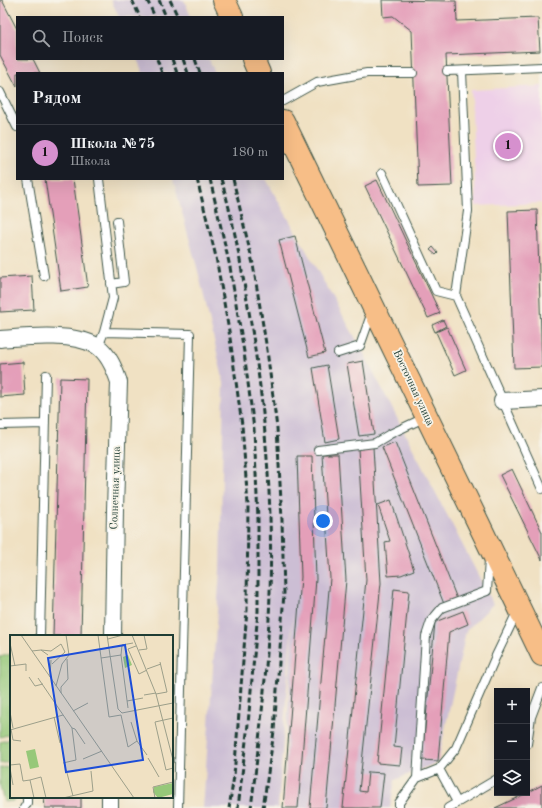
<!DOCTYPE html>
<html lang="ru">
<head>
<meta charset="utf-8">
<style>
  :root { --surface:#171b24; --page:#242831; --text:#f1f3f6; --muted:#9ea1a6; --line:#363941; --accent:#d690ce }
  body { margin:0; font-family:"Old Standard TT",serif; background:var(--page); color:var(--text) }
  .controls { position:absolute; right:12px; bottom:12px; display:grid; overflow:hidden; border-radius:0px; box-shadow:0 4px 16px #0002 }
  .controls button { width:36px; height:36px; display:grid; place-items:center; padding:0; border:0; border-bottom:1px solid var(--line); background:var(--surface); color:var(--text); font:20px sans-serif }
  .you { position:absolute; left:323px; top:521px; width:14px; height:14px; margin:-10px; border:3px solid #fff; border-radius:50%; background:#1a73e8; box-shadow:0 0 0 6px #1a73e833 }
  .badge { display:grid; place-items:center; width:26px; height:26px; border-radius:50%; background:var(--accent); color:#111; font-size:13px; font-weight:700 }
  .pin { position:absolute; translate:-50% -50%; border:2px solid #fff; box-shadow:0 1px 4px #0006 }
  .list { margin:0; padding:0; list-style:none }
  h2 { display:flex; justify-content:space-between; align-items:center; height:52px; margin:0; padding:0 16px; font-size:17px }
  h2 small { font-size:13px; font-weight:400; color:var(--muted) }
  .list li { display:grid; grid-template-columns:26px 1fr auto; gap:12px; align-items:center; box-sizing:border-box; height:56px; padding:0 16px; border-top:1px solid var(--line) }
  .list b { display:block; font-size:15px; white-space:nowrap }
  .list p { margin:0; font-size:13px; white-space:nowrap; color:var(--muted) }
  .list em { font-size:13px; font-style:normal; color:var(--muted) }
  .icon { flex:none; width:22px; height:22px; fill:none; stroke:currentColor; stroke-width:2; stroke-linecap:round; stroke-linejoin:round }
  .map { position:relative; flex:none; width:542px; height:808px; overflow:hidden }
  .search { position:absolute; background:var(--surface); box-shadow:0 4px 16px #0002; left:16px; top:16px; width:268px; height:44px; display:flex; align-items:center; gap:10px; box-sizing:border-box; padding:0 14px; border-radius:0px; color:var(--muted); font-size:15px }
  .panel { position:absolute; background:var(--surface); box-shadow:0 4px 16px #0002; left:16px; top:72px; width:268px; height:108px; border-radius:0px }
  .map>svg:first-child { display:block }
</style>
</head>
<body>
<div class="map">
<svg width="542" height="808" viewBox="0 0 542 808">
  <rect width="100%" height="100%" fill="#f7f3e8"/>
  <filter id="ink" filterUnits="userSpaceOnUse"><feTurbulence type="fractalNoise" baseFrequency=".025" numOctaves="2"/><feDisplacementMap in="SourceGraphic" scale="8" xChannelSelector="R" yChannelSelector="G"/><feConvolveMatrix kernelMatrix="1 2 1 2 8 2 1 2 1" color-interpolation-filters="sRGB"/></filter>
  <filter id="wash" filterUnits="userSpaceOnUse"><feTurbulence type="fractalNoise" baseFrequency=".012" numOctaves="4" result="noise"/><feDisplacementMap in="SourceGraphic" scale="16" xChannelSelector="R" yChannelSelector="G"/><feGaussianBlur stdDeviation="0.9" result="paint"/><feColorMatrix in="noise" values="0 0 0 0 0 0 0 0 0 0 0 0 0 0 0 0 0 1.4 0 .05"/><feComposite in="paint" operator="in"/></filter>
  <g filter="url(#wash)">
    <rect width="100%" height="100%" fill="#f0e1c3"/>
    <path fill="#eed0e8" d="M542,86V203L476,206L471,90Z"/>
    <path fill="#ccbed4" d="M111,0H184L191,17H119Z
      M137,59H209L215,73H143Z
      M173,179H266L360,346L493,604L466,631L438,762L395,780L390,808H283L293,609L278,808H203L220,570L224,383L199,275Z"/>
    <path fill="#96c879" stroke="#5a8256" d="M11,654V734L0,737V657Z
      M11,739V761L0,764V742Z
      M11,766V797H17L14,801L4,802L0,785V768Z"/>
    <g id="blocks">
      <path fill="#e49fb9" d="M0,0H2L17,29V59H33L40,73H17V87L0,55Z
        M382,0L456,1L457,21L538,18L540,51L446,55L452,186L418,187L412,31L393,16L383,17Z
        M45,179H73L88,287L61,291Z
        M377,180L440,313L428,318L365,186Z
        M537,210L542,367L514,368L508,211Z
        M295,236L325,353L309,357L279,240Z
        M433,247L438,253L436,255L430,250Z
        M32,276L34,310L0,312V278Z
        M443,320L446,326L435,332L432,325Z
        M447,327L466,370L455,375L436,332Z
        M363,361L374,434L359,436L347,364Z
        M23,362L25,395L0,397V364Z
        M327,365L339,439L325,442L313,368Z
        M60,378L87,379L81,636H53Z
        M395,442L457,599L444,604L382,447Z
        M373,447L381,583L359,791L366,792L368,772L384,773L380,808H343L366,580L358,448Z
        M322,454H338L346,580L326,808H310L330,578Z
        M297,456H312L316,579L298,808H283L301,577Z
        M512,469L542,532V560L500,475Z
        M391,500L414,570L401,575L388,576L385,542L390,541L378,505Z
        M394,589L409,591L394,747L402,748L400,765L377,763Z
        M463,611L468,624L449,632L438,761L422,760L435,622Z
        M542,785V808H495L527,793Z
        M44,797H81V808H45Z"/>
    </g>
  </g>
  <g filter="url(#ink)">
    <use href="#blocks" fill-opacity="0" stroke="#3e5649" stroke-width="1"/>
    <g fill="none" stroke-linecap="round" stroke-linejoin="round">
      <defs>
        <path id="service" d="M447,71L542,67
          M462,71L468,211L456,296L542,489
          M0,92L17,127
          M283,101L317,82L367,73H413
          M382,173L436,291L456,296
          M28,179L44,276
          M111,284L124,282L117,221
          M104,332L190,334L178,808
          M98,347L104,332L113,298L99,179
          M338,353L360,346L372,312
          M0,425L45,424
          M318,450L375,443L390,434L426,417
          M40,636L46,375
          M527,744L531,717L542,688
          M439,769L457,802
          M417,778L426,636L431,621L442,608L487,591L489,559
          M24,808L27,803V797
          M399,808V803L417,778L439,769L456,748L495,658L518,610
          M448,808L497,779"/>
        <path id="minor" d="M0,339C28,337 72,332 97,346C109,354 115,370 119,382L115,509L113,636
          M502,401L542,399
          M110,808V797"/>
        <path id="primary" d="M224,0L232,17
          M253,59L259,73
          M283,121C371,299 456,477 542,655"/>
      </defs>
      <use href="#service" stroke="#3e5649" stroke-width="10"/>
      <use href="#minor" stroke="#3e5649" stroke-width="18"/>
      <use href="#primary" stroke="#3e5649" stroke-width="24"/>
      <use href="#service" stroke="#fff" stroke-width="8"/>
      <use href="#minor" stroke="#fff" stroke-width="16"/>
      <use href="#primary" stroke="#f7be87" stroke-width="22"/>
      <path stroke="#1f3d34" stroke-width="3" stroke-dasharray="6 3" stroke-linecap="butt" d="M132,0L140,17
        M147,0L155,17
        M159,0L166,17
        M170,0L178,17
        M157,59L162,73
        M172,59L177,73
        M183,59L188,73
        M195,59L200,73
        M197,179L216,257L229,331L242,425L248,505L247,610L234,776L229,808
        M210,179L230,267L244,352L254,429L258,519V611L248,724L238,808
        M221,179C233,218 240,260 247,300C264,396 273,495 270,592C268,664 260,736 251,808
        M233,179L253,264L267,350L277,428L282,520L284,593L274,731L263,808"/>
    </g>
  </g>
  <g text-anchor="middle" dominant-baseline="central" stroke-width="3.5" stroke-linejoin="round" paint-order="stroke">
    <g font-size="11" fill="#1f3d34" stroke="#f7f3e8">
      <text transform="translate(413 388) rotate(65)">Восточная улица</text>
      <text transform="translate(116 488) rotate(-88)">Солнечная улица</text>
    </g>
  </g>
  <g transform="translate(10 635)">
    <rect width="163" height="163" fill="#f0e1c3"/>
    <path d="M118,20L122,30L115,33L113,22ZM25,114L29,132L20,134L16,116ZM163,148V159L148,163L143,157L144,152Z" fill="#96c879"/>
    <path fill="none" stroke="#9c9f8a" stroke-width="1" d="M11,0L124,163M88,0L99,82L111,80M97,0L108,74L112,78M122,0L146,59L163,125M98,4L113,0M0,8L5,31M126,11L118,14L129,39L137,35M31,15L41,16L51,9L55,17L42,29M129,15L137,14L134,0M22,16L31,15L38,20M111,20L112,10L123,8M91,23L111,20L118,73M0,31L16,29V36M137,34L151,29M19,42L25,51L33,49M40,42L41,25M28,43L62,93L66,125M46,51L52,29L59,20L56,0M51,58V52L58,44L57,24M146,59L157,57L150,27M134,60L146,58M117,66L133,63M63,76L78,68M0,77L3,93M112,78L163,68M111,80L118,112L127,106M44,82L50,108M163,83L145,87L156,135L163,133M121,87L127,106L137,120M62,93L65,94L75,109M1,94L3,105L11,106M0,95L53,80M138,123L149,142M73,124L92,116M53,128L66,125M0,130L10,129L13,146L20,145M0,133L3,150M57,138L63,161M24,163L20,145L31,142L36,163M53,163L83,156L81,136M145,163L143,152L163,147"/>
    <path fill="#1d4ed8" fill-opacity="0.15" stroke="#1d4ed8" stroke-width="2" d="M115,10L133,125L56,137L38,23Z"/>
    <rect width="163" height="163" fill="none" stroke="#1f3d34" stroke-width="2"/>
  </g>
</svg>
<div class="controls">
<button>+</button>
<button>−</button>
<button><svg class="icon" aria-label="layers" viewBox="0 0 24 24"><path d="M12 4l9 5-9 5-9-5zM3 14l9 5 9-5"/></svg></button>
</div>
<div class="you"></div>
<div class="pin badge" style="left:508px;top:146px">1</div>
<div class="search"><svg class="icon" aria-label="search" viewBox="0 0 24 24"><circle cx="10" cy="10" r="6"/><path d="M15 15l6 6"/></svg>Поиск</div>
<section class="panel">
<h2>Рядом<small></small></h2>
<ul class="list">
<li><span class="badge">1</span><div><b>Школа №75</b><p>Школа</p></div><em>180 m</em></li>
</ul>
</section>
</div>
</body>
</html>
